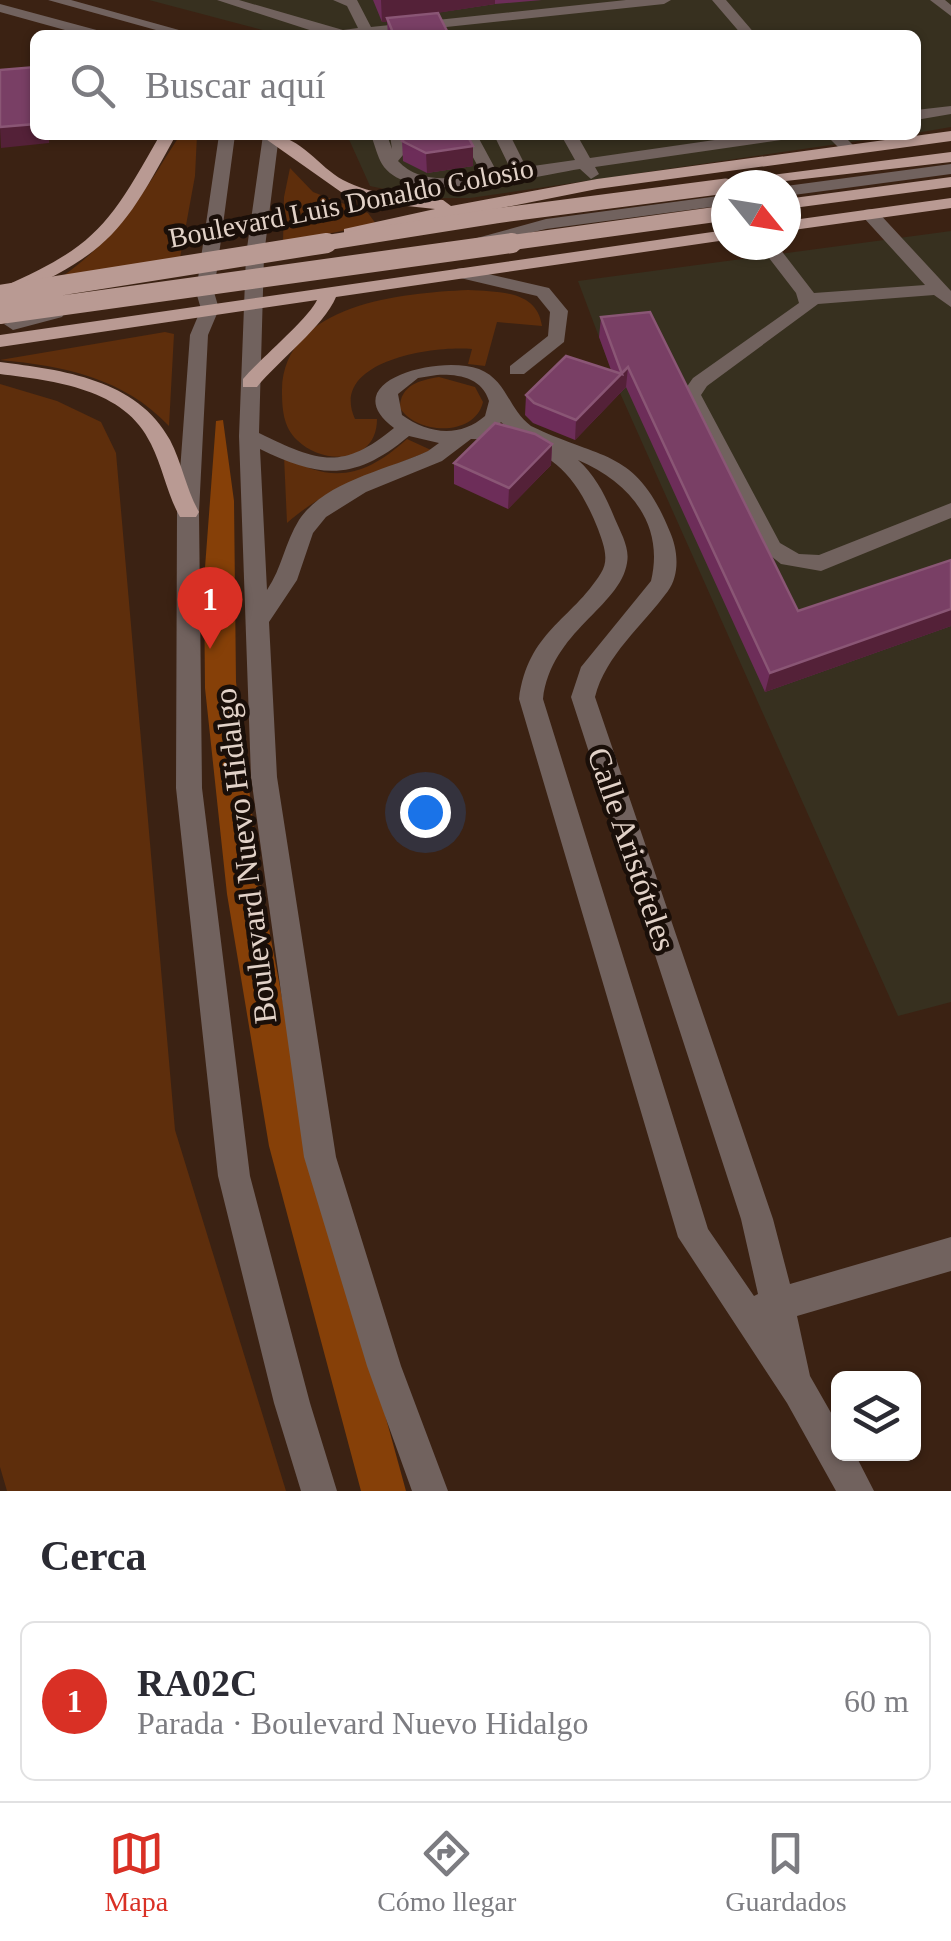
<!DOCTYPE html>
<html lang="es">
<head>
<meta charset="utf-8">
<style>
  :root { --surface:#fff; --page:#f7f7f7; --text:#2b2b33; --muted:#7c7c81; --line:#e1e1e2; --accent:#d93025 }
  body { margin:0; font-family:"Times New Roman",serif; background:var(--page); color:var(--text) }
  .controls { position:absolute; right:30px; bottom:30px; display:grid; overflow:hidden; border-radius:15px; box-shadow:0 2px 8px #0004 }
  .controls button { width:90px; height:90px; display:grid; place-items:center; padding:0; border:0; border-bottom:2px solid var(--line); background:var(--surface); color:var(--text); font:50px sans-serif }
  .compass { position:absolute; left:711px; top:170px; width:90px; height:90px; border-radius:50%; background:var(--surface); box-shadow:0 2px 8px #0004; rotate:120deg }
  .you { position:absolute; left:425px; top:812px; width:35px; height:35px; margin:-25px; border:8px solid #fff; border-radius:50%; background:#1a73e8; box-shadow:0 0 0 15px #1a73e833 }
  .badge { display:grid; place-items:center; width:65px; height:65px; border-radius:50%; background:var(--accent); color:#fff; font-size:32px; font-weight:700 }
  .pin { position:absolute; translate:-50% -82px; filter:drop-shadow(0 2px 5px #0008) }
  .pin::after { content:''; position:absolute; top:52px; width:35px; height:30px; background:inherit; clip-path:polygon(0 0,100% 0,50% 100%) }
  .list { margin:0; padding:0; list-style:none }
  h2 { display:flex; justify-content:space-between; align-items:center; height:130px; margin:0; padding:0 40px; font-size:42px }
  h2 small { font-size:32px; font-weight:400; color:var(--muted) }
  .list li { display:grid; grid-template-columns:65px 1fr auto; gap:30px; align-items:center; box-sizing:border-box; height:160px; margin:0 20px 20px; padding:0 20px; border:2px solid var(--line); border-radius:15px }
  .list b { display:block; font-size:38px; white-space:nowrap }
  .list p { margin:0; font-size:32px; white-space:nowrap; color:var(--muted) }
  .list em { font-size:32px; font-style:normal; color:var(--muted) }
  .icon { flex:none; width:55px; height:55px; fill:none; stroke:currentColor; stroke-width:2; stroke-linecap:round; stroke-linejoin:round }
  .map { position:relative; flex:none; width:951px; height:1491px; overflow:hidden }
  .search { position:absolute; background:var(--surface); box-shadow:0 2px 8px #0004; left:30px; right:30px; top:30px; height:110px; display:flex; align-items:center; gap:25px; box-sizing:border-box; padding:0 35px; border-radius:15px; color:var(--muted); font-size:38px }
  .sheet { height:310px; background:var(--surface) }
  nav { display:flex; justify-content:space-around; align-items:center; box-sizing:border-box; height:140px; border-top:2px solid var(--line); background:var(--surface); font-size:28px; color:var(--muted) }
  nav a { display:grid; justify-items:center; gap:5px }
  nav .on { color:var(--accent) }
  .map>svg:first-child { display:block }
</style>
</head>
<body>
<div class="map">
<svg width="951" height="1491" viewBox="0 0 951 1491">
  <rect width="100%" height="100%" fill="#3b2213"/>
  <path fill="#37301f" d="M149,0H951V127L916,133V35H281Z
    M347,135H899L470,198H427L370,186Z
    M951,231V1002L898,1016L620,393L578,281Z"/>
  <path fill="#5e2e0c" d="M180,135H197L195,176L180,258L63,276C122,233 142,194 180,135Z
    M290,168L313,192L368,213L376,224L283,243L284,197Z
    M468,290C499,292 537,290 542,326L497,322L485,366L468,364L472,349C436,345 328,360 355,419H377C377,464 323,466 297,440C283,427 282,408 282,390C284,303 403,293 468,290Z
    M165,332L174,334L169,426C124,378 64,366 0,360Z
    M439,377L475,387L483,402C475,437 417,435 400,408C400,385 420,380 439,377Z
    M0,384L57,401L101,422L116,453L175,1130L286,1491H7L0,1467Z
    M407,439L431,450C382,471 327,487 287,523L284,456C333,485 366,476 407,439Z"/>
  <path fill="#864008" d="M223,420L234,501L236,682L261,886L307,1131L406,1491H361L269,1146L227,894L205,688L204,581L216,421Z"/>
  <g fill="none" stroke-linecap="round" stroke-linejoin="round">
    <path fill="#71625e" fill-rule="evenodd" d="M48,0H71L197,35H174Z
      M217,0H239L343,30L358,28L347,6L333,0H357L371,27L626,0H671L664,4L371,35H325Z
      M712,0H726L756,35H742Z
      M930,0H945L951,5V16Z
      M0,4L104,32L106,35H83L0,12Z
      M951,106V114L916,120V110Z
      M219,135H235L214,292L219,309L208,335L199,512L202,788L250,1176L310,1403L337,1491H301L274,1403L218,1176L176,788L177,512L190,335L201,309L196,292Z
      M263,135H279L264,255L259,433C317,461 341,472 394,428C333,382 438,354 479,369C507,380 508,409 531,426C603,461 636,448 670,532C678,550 680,574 668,591C643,625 605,656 595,697L773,1219L790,1284L951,1237V1271L797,1316L810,1376L838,1425V1454H855L874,1491H836L787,1403L678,1237L519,699C528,631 571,621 601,573C610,559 603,543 598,529C573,466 541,440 471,439L442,461L366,492L326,517L313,533L297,580L269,622L277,777L336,1157L401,1366L448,1491H412L367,1366L304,1157L251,777L239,436L246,255ZM437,375C459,374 482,378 489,401L485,416C460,438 428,434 402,415L398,394L418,378ZM501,422L502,423L511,430L497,427ZM409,436L439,443L428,451C387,470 325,481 299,520C285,542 282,568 267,590L260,449C321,479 355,481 409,436ZM578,460C628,481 665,523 651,581L581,667L571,697L741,1219L758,1294L754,1296L708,1229L543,699C551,631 620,607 627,563C630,548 621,533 615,519C606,497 596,476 578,460Z
      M371,135H387L392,149L390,135H406L408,149L398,161C420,185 453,178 482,174L461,135H477L497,172L511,170L494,135H510L526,167L575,160L561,135H577L590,158L749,135H789L781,140L595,167L599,174L591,179L580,169C535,176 410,209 382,164C378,158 374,143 371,135Z
      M826,135H843L859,151L845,154Z
      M951,164V174L786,196V186Z
      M726,195V205L546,229L475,246L466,241L546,219Z
      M870,209L876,210L951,291V307L934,295L818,304L707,386L701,395L780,543L799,554L819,555L951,503V518L821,571L781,564L761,548L681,395L693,378L799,303L796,293L759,245H777L814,293L925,285L864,218V210Z
      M462,268L549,288L568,311L564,342L524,374H510V366L548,336L550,312L537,296L456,277V269Z
      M56,308L65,313L62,317L13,330L4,324Z"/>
    <path fill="#b99a93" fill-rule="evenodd" d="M951,131V141L597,189L350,238L344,237V229L435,209L379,203L341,192L263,137C295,128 317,166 343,180C373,196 409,197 443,200L451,206L597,179Z
      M160,135H176C124,230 111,252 10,297H0V288C97,246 109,225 160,135Z
      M951,152V162L726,188L724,185L732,180Z
      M951,177V187L786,209V199Z
      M951,198V208L786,231V221Z
      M726,230V240L336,297C324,326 279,360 257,387H243V379C260,359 309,318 317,300L0,347V335Z
      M0,362C62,370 137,379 170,440C182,463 186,489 199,512L196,517H180C167,494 163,468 151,444C125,388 54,381 0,374Z"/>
    <path stroke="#b99a93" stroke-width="15" d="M312,245L495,216L726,186
      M494,245L726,213"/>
    <path stroke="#b99a93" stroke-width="20" d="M0,295L327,243
      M0,314L512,243"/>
  </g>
  <path fill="#6d2d59" d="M373,0H542L495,4L435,13L449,35H388L387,22H382Z
    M402,141L473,166L427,173L403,161Z
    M601,317L798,611L951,560V626L765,692L626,387L575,440L533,423L525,415L526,395L611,370L599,337Z
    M552,444L551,465L508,509L454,484V463Z"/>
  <path fill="#542138" d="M381,0H495V4L431,14L387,18V22H382Z
    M35,124V135H49V143L1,148L0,127Z
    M473,146V166L427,173L426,153Z
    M628,367L626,387L575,440L576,420Z
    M552,444L551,465L508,509L509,488Z
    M951,609V626L765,692L770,673Z"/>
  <path fill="#793f65" stroke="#8a5675" stroke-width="2.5" d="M438,13L449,35H394L387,18Z
    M35,67V124L0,127V70Z
    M408,135H467L473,146L426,153L402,141Z
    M650,312L798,611L951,560V609L770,673L628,367L576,420L534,403L526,395L566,356L622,374L601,317Z
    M495,423L535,434L552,444L509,488L454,463Z"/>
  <g text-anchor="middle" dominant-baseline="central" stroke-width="9" stroke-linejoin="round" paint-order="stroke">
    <g font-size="28" fill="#e2d2c8" stroke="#1a0f09">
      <text transform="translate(351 203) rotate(-11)">Boulevard Luis Donaldo Colosio</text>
    </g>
    <g font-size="32" fill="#e2d2c8" stroke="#1a0f09">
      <text transform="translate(632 849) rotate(71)">Calle Aristóteles</text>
      <text transform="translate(245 856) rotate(-97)">Boulevard Nuevo Hidalgo</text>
    </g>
  </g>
</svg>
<div class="controls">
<button><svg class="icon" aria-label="layers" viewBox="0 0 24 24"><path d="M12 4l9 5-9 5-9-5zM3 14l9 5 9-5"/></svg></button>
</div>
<svg class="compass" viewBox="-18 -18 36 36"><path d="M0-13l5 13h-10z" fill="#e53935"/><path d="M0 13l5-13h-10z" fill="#7c7c81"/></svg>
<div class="you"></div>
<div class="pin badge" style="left:210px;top:649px">1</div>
<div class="search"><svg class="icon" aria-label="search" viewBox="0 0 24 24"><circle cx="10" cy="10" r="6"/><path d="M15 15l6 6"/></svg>Buscar aquí</div>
</div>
<section class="sheet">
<h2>Cerca<small></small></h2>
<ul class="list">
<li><span class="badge">1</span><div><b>RA02C</b><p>Parada · Boulevard Nuevo Hidalgo</p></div><em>60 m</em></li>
</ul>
</section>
<nav>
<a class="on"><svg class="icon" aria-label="map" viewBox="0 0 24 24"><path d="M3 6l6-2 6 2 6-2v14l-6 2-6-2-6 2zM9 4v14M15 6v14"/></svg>Mapa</a>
<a><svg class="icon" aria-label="directions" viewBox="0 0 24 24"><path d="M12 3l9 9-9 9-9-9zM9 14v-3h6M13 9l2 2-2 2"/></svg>Cómo llegar</a>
<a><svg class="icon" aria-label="saved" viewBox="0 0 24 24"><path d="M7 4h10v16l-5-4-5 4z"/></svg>Guardados</a>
</nav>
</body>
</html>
